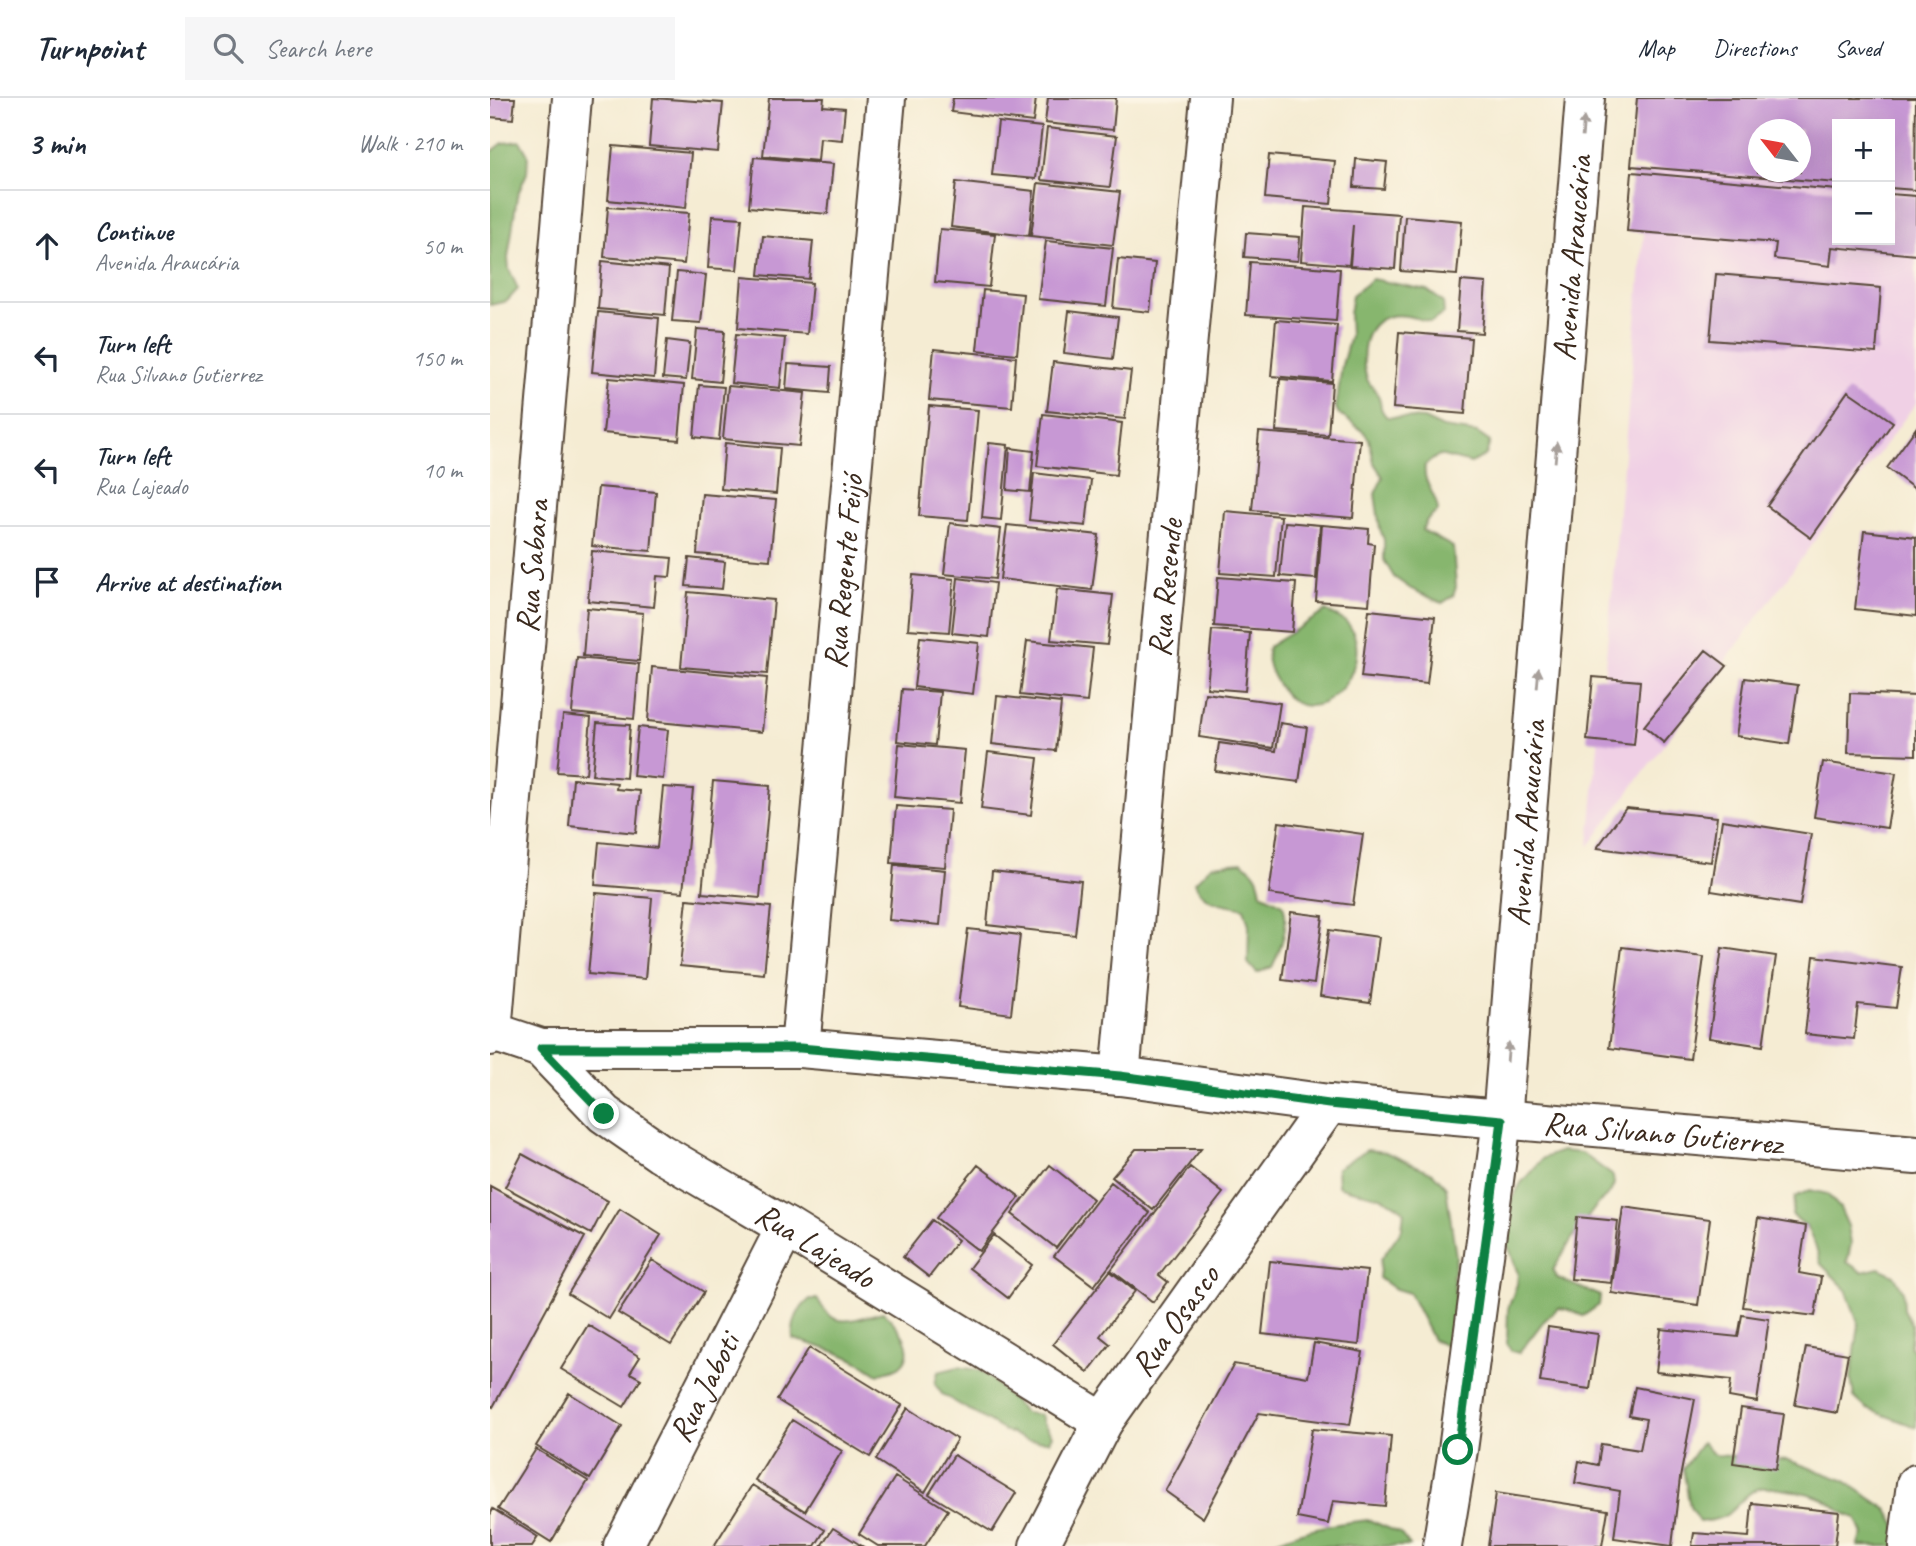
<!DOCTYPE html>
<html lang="en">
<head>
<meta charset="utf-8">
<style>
  :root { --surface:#fff; --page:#f6f6f7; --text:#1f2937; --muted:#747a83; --line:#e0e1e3 }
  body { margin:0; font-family:Caveat,sans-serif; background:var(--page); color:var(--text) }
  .controls { position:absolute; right:21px; top:21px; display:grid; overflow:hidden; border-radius:0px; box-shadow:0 7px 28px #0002 }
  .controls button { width:63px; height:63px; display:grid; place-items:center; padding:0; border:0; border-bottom:2px solid var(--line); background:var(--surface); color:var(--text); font:35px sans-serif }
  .compass { position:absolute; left:1258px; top:21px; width:63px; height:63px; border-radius:50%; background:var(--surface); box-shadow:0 7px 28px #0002; rotate:301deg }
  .stop { position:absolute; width:21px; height:21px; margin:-16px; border:5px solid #0b8043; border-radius:50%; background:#fff }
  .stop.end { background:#0b8043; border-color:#fff; box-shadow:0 2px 7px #0008 }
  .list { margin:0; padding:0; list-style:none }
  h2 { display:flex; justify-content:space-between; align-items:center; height:91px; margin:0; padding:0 28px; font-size:30px }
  h2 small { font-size:23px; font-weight:400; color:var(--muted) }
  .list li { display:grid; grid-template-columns:46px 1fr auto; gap:21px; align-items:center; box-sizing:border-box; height:112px; padding:0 28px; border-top:2px solid var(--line) }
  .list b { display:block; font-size:26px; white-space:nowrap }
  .list p { margin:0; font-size:23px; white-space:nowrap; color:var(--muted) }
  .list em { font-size:23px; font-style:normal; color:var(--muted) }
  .icon { flex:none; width:38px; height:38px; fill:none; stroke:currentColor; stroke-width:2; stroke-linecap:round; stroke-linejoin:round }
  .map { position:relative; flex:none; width:1426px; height:1448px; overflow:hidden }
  header { display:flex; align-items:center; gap:42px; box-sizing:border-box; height:98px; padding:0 35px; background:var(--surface); border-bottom:2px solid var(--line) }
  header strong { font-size:33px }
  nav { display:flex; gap:38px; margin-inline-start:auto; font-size:24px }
  .search { width:490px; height:63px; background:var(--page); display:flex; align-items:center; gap:18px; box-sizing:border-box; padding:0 24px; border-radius:0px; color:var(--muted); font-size:26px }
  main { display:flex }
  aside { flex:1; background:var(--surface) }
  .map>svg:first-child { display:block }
</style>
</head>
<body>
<header>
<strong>Turnpoint</strong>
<div class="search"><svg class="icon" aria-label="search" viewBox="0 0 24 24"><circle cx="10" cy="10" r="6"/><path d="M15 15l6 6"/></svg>Search here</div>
<nav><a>Map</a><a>Directions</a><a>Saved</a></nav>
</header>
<main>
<aside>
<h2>3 min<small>Walk · 210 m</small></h2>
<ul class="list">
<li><svg class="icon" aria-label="ahead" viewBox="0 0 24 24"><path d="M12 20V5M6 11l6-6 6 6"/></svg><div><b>Continue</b><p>Avenida Araucária</p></div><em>50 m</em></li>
<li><svg class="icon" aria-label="left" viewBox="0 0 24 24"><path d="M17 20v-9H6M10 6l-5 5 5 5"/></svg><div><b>Turn left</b><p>Rua Silvano Gutierrez</p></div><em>150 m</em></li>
<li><svg class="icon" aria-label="left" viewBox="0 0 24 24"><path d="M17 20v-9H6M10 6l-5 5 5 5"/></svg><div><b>Turn left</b><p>Rua Lajeado</p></div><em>10 m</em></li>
<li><svg class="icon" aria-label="arrive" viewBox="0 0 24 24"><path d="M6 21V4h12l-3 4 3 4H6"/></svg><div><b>Arrive at destination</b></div></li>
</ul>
</aside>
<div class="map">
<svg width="1426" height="1448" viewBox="0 0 1426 1448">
  <rect width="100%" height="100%" fill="#fcf5e5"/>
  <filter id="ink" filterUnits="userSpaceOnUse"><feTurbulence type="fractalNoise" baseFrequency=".0143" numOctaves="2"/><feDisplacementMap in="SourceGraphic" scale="14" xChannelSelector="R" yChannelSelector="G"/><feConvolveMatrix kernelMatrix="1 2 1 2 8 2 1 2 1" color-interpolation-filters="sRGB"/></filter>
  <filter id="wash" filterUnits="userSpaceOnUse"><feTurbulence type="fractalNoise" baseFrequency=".00686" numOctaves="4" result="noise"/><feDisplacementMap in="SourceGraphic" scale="28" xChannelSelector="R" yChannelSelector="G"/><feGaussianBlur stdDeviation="1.57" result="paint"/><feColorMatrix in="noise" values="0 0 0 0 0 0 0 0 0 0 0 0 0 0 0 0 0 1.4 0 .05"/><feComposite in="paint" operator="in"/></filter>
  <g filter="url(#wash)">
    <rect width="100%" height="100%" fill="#f5ecd3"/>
    <path fill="#f0d0e5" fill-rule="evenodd" d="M1166,0H1426V305L1099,748ZM1347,26H1400V142H1347ZM1268,32H1310V74H1268Z"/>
    <path fill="#87b66e" stroke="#617046" stroke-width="2" d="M30,43L38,57L37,75L27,98L18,160L19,171L28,191L17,203L0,207V55L13,45Z
      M882,181L937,192L953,204L954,215L941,224C928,221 910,214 897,219C872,227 870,260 877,281C879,286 884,290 887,295C893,304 887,310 897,319L934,321L953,330L987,335L1000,344L996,357L981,365L949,357L935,367C932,386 947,396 948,413L937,422L932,432L963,449L966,489L963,498L952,505L921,491L904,479L894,462V442L890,431L885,396L893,379L884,365L879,341L873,333L849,316L846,310L852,267L860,238L859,216L862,197Z
      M836,513C843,517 855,521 859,527C889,571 821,646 787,585C780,574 775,562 778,549Z
      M752,764C765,773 769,779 771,795L793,806C800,827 791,850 782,869L767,875L758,865L759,827L754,810C737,806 710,805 705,784L722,767Z
      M877,1052L895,1054L943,1075L956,1089L966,1159L963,1177L967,1213L959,1249L943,1242L919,1195L903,1190L889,1180L891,1161L912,1131L914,1113C890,1093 876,1098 848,1088L847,1070Z
      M1072,1053L1092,1055L1123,1078L1124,1086L1120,1095L1107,1107L1083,1139L1063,1172L1067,1180L1110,1198L1109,1207L1093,1218L1076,1211L1068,1210L1053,1224L1029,1255L1021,1253L1017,1245L1018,1211L1027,1186L1028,1176L1016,1141L1017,1111L1031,1085L1053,1060Z
      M1320,1092L1337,1096L1350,1110L1358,1128L1361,1146L1357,1164L1372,1174L1389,1170L1404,1177L1413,1193L1414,1211L1422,1228L1420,1248L1426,1257V1329L1377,1311L1364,1299L1361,1281L1369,1227L1356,1191L1331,1166L1325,1146L1316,1128L1302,1117L1305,1099Z
      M320,1201H327C331,1207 336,1216 342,1219C355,1228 379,1217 393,1214C405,1225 430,1251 410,1268C406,1272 394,1273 388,1276C360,1256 335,1250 303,1241C302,1224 307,1212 320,1201Z
      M468,1269L488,1272L497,1277L535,1315L551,1317L553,1325L562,1337L559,1343L537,1342L513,1332L452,1296L445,1286L448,1274Z
      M1212,1344L1224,1357L1298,1362L1353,1382L1398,1412L1407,1428V1448H1368L1373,1436L1366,1420C1353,1416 1352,1414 1343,1407C1327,1395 1308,1394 1290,1391C1275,1389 1268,1387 1255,1399C1238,1417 1235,1422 1209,1424L1200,1409L1193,1371Z
      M879,1422L910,1435L920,1448H775C810,1431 840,1426 879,1422Z"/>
    <g id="blocks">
      <path fill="#c798d4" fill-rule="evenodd" d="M0,0H25L23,21L0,19Z
        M163,0L233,5L228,54L159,48Z
        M279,0H334L333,8L355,10L352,42L330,40L328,63L273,58Z
        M463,0H546L543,24L461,14Z
        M558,0H626L623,32L555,25Z
        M1147,0H1426L1425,92L1400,90V26H1347V85L1141,68ZM1268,32H1310V74H1268Z
        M508,24L552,29L546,81L502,77Z
        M557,30L627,38L620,89L551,82Z
        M123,48L201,55L196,110L118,102Z
        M779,57L845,63L841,106L775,100Z
        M264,59L343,66L338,116L259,109Z
        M866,61L897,64L894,91L864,89Z
        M1142,74L1347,92V142H1400V96L1426,98V157L1342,149L1340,168L1284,161L1286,145L1137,133Z
        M466,84L544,93L539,138L461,129Z
        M548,85L630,94L623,147L541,138Z
        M118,109L199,115L194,166L114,159Z
        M815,109L909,116L905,171L860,168L863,127L859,167L811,163Z
        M222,118L252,120L247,172L218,170Z
        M915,118L972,123L967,177L911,173Z
        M450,131L505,136L499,189L445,184Z
        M756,135L810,139L808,163L754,159Z
        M273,138L323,143L319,181L269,177Z
        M556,143L623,150L616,208L548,201Z
        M628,161L665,165L660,214L623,210Z
        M112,163L179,170L175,217L108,211Z
        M760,164L850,171L846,223L756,217Z
        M187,174L216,177L211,225L182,223Z
        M1226,176L1391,190L1386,255L1220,242Z
        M252,179L322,185L317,236L248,230Z
        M971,183L996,185L992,235L967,233Z
        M493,192L533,196L527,256L487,252Z
        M579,213L628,219L623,261L574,255Z
        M108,214L169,220L164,280L102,274Z
        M786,222L847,227L842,283L781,278Z
        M207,231L235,233L230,284L202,281Z
        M909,234L981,240L975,316L903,310Z
        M246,236L295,240L290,290L241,285Z
        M177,242L200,245L196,282L173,280Z
        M444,251L526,259L522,309L439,302Z
        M563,264L641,273L635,321L557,313Z
        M298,266L341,269L339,295L296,291Z
        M119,280L194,287L189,342L113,335Z
        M790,281L842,285L838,337L786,333Z
        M209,287L234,289L229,342L204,339Z
        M238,288L315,295L309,348L233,341Z
        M1358,293L1403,324L1321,440L1277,408Z
        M439,308L488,312L478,422L429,418Z
        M553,316L632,325L626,377L547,368Z
        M1426,330V392L1397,370Z
        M769,334L870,342L863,420L762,412Z
        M235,345L290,350L286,396L231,391Z
        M499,345L518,347L511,422L492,420Z
        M520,350L544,353L540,394L517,392Z
        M544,375L601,382L596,428L539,422Z
        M108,389L166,394L161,453L102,448Z
        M212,396L286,402L280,462L207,456Z
        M735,413L791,418L786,479L730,475Z
        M795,424L830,427L826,481L790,478Z
        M460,425L511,431L505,481L454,476Z
        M517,427L609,437L602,492L510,481Z
        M832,427L879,431L878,445L884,446L879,507L826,503Z
        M1374,433L1426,439V518L1365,511Z
        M102,453L182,460L180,479L167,478L164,509L98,503Z
        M199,460L235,464L232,491L196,488Z
        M423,477L464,481L459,534L418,531Z
        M728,479L806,485L802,534L724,528Z
        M468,480L505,485L499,539L462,535Z
        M567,491L623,497L617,547L561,542Z
        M198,494L284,502L277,576L191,569Z
        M97,510L153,515L149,563L93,558Z
        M879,512L945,519L937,586L871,579Z
        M722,532L760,535L755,593L717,590Z
        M430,539L489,545L483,596L424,589Z
        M537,543L603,550L597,604L530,597Z
        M1216,552L1237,568L1174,645L1154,628Z
        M87,560L149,566L144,621L82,615Z
        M162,569L277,580L272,634L158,623Z
        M1103,579L1150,583L1144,647L1097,642Z
        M1255,580L1308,587L1299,646L1246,638Z
        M412,591L450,594L445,647L407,643Z
        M715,595L790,605L783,650L709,639Z
        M1360,595L1426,598V657L1358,655Z
        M507,598L571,605L566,653L502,646Z
        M73,617L101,620L96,676L67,674Z
        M107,625L140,627L136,680L102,677Z
        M790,625L817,629L809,684L725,673L729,645L786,653Z
        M148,629L178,632L173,681L143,678Z
        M409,646L475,652L470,705L404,699Z
        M498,654L548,660L541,717L491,711Z
        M1333,664L1406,675L1397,730L1324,719Z
        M83,681L127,685L126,691L150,693L146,735L79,728Z
        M223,683L280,688L270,800L212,795Z
        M173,689L203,691L193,794L105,787L109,744L167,750Z
        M406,708L460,712L455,769L401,765Z
        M1136,710L1227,719L1221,764L1107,750Z
        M1232,722L1321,736L1310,807L1221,793Z
        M789,724L873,736L863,807L779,796Z
        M404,767L455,772L450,827L399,822Z
        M502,773L591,783L585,837L497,827Z
        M106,795L162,800L155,881L98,876Z
        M197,801L281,809L274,876L190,868Z
        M801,814L833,818L824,886L792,882Z
        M478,831L530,837L521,916L468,909Z
        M839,832L889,839L880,905L830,898Z
        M1132,849L1214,859L1200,961L1119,950Z
        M1232,850L1286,858L1273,948L1219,940Z
        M1324,858L1412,869L1406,910L1368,906L1364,941L1315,936Z
        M646,1051H711L663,1112L622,1079Z
        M32,1056L118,1103L101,1136L15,1089Z
        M488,1067L530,1099L489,1153L446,1120Z
        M560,1067L603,1101L566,1150L522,1116Z
        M700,1069L733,1095L669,1177L678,1184L663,1204L621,1172Z
        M621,1084L660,1115L604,1188L564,1158Z
        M0,1088L95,1139L3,1309L0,1307Z
        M1133,1109L1220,1121L1208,1207L1121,1195Z
        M130,1111L171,1137L119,1221L78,1196Z
        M1087,1119L1128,1123L1121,1185L1081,1181Z
        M1268,1120L1316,1128L1309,1175L1331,1179L1325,1218L1253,1209Z
        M442,1122L468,1142L439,1179L413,1159Z
        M504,1137L542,1167L518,1200L479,1170Z
        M162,1162L214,1194L181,1247L128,1215Z
        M780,1163L877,1173L869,1247L772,1236Z
        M620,1173L645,1193L610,1238L620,1246L598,1274L563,1246Z
        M1252,1217L1279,1221L1267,1304L1239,1299L1241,1282L1166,1274L1171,1231L1248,1239Z
        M98,1227L150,1259L140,1275L151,1281L134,1309L71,1271Z
        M1058,1229L1108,1236L1100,1291L1050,1284Z
        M824,1245L873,1254L860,1327L769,1315L713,1420L675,1393L744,1266L818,1279Z
        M1316,1249L1358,1256L1347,1315L1305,1307Z
        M319,1250L412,1307L380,1359L287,1302Z
        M1145,1289L1205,1301L1190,1380L1182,1448L1124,1440L1130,1393L1085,1385L1089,1363L1108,1367L1111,1346L1150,1352L1156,1321L1139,1318Z
        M79,1295L132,1328L100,1381L46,1348Z
        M418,1310L467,1341L435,1394L386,1362Z
        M1251,1310L1294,1316L1286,1371L1243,1365Z
        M302,1322L352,1353L315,1413L265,1382Z
        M822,1331L901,1338L895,1408L843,1403L838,1426L807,1420Z
        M46,1351L98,1383L61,1444L8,1411Z
        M464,1357L526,1395L502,1434L439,1396Z
        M405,1379L458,1412L435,1448H388L369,1436Z
        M262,1387L335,1432L325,1448H224Z
        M1006,1395L1118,1412L1112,1448H998Z
        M1262,1405L1349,1414L1345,1448H1202L1204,1435L1259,1439Z
        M3,1411L48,1439L42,1448H0V1417Z
        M343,1430L372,1448H331Z"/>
    </g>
  </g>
  <g filter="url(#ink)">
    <use href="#blocks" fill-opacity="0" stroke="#574739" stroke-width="2"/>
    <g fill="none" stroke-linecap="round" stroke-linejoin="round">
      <defs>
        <g id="street">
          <path id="s1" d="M0,933L51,950H310L630,978L839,1006L1426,1057"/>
          <path id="s2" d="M0,938L2,934L82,0"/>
          <path id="s3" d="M51,950L114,1016L170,1055L296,1129L613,1324"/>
          <path id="s4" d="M310,950L396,0"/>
          <path id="s5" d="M630,978L720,0"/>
          <path id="s6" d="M133,1448L296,1129"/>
          <path id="s7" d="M549,1448L613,1324L839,1006"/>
          <path id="s8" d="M952,1448L968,1352L1012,1022L1095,0"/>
          <path d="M1418,1448L1426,1386"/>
        </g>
      </defs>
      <use href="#street" stroke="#574739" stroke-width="42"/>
      <use href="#street" stroke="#fff" stroke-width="38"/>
    </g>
    <defs><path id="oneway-solid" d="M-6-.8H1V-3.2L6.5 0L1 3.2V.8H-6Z" transform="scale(1.75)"/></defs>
    <g fill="#a79f9a">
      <use href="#oneway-solid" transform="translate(1093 29) rotate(-85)"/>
      <use href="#oneway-solid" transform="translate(1066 354) rotate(-85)"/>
      <use href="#oneway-solid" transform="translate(1048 580) rotate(-85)"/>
      <use href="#oneway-solid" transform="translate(1018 954) rotate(-85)"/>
    </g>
  </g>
  <g fill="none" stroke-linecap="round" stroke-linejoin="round" filter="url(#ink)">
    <path stroke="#0b8043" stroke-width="9" d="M114,1016L51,950H310L630,978L839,1006L1012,1022L968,1352"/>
  </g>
  <g text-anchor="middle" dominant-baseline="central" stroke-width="5" stroke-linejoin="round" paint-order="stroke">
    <g font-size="33" fill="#3b2a1e" stroke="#fcf5e5">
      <text stroke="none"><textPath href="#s8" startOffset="1295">Avenida Araucária</textPath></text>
      <text stroke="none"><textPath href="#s2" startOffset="472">Rua Sabara</textPath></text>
      <text stroke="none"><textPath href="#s4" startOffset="478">Rua Regente Feijó</textPath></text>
      <text stroke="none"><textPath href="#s5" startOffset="490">Rua Resende</textPath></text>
      <text stroke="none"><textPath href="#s8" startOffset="728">Avenida Araucária</textPath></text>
      <text stroke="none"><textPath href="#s1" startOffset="1180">Rua Silvano Gutierrez</textPath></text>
      <text stroke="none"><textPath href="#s3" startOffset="340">Rua Lajeado</textPath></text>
      <text stroke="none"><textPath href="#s7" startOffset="264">Rua Osasco</textPath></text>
      <text stroke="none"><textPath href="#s6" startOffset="178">Rua Jaboti</textPath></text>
    </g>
  </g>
</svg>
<div class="controls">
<button>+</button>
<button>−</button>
</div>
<svg class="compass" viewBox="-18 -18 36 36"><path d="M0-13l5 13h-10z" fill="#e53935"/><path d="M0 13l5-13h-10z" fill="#747a83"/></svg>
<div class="stop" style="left:968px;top:1352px"></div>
<div class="stop end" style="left:114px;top:1016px"></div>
</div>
</main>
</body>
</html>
